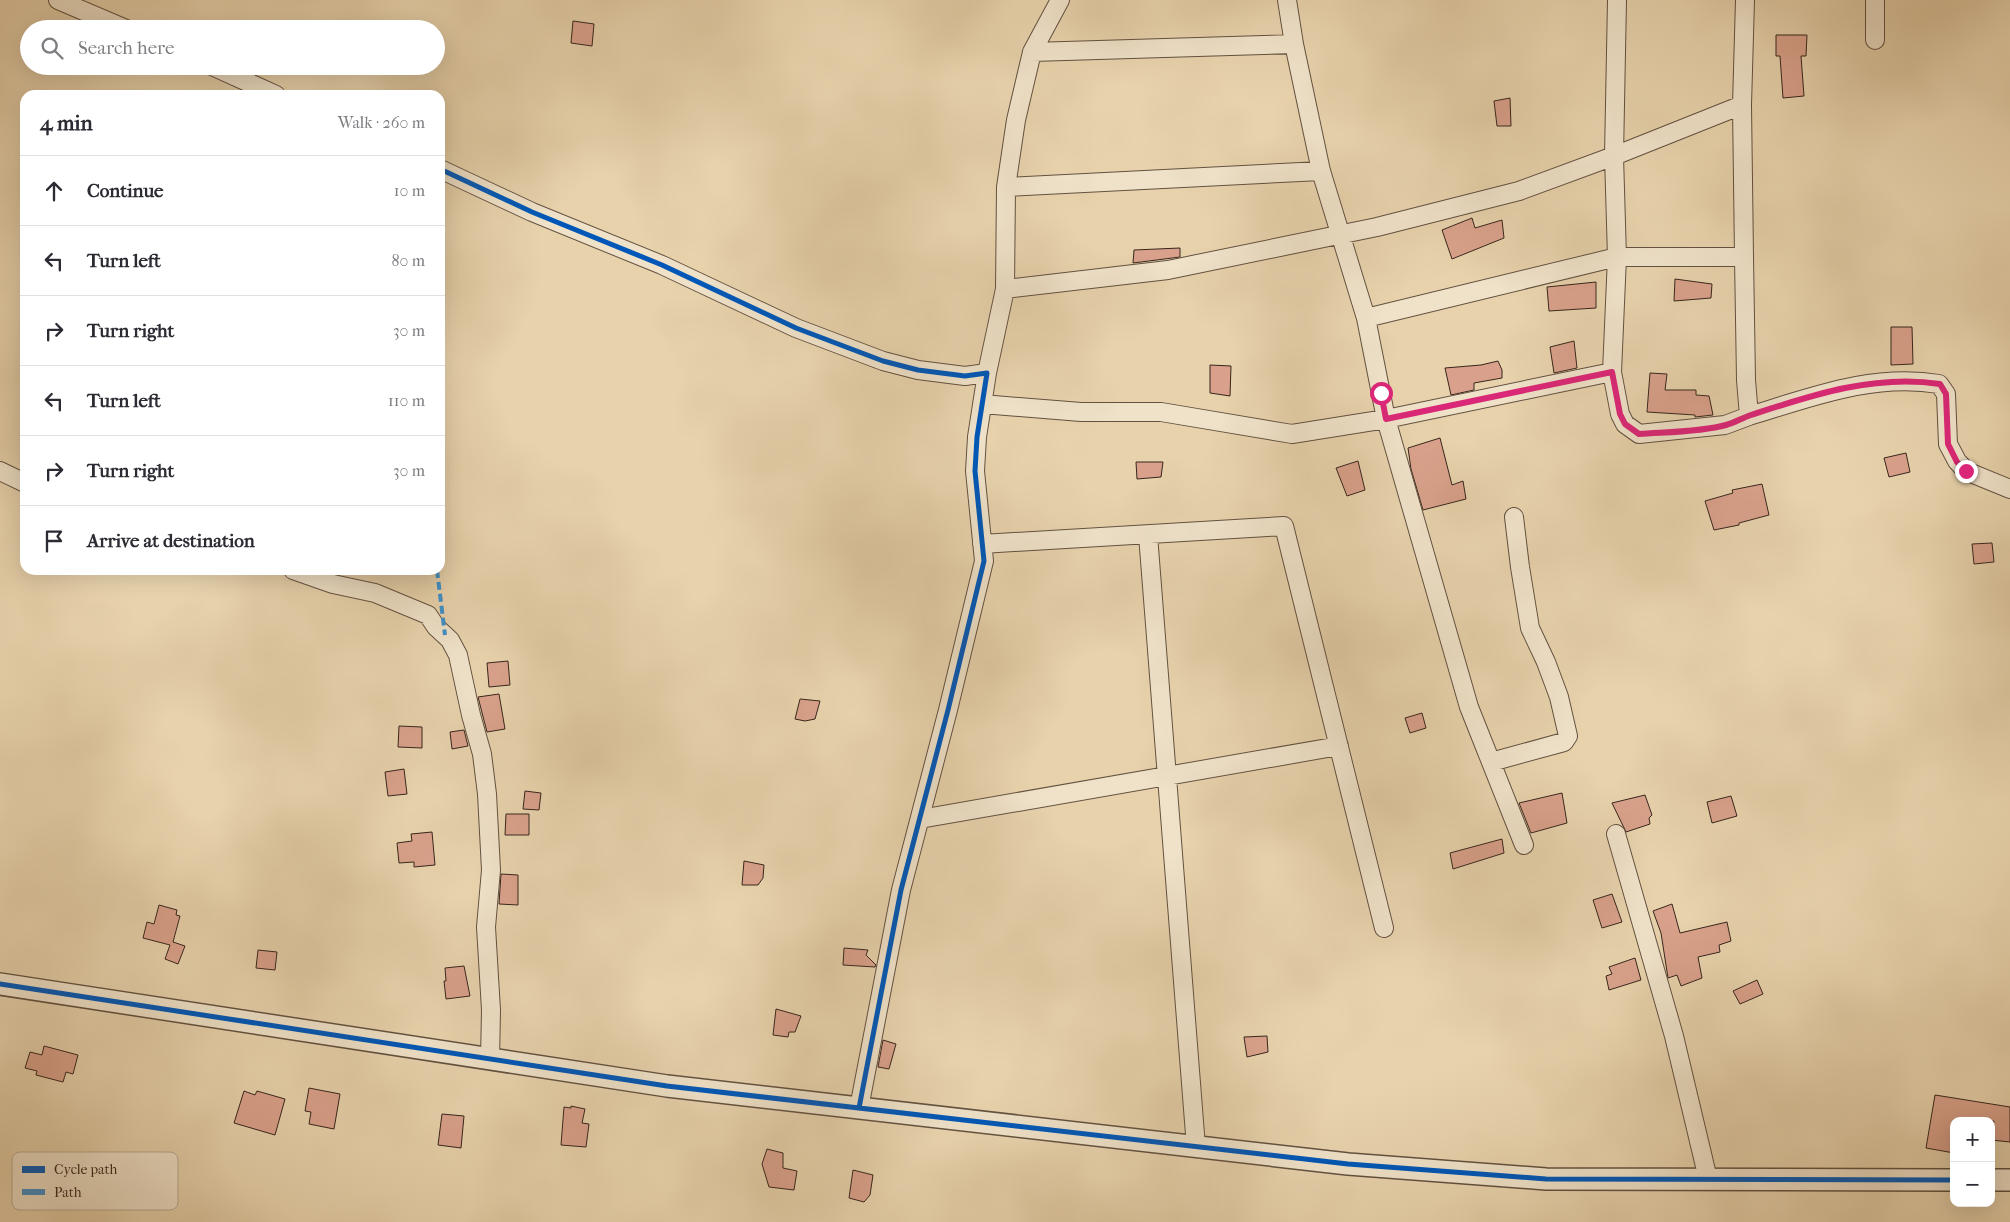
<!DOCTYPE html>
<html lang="en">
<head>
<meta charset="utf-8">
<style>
  :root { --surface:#fff; --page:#f7f7f7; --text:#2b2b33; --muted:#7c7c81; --line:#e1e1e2 }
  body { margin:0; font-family:"IM FELL French Canon",serif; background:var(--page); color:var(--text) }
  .controls { position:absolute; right:15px; bottom:15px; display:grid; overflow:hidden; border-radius:10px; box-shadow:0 5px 20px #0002 }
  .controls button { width:45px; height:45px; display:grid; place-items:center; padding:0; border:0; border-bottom:1px solid var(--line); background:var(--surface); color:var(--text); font:25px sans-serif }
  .stop { position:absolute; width:15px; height:15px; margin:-11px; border:4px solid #db2777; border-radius:50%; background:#fff }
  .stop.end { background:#db2777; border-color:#fff; box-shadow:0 1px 5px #0008 }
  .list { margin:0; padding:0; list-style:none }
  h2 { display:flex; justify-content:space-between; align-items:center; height:65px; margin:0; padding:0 20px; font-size:21px }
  h2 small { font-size:16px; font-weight:400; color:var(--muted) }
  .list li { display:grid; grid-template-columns:32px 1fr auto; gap:15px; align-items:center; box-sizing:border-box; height:70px; padding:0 20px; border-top:1px solid var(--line) }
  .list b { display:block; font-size:19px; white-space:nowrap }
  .list em { font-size:16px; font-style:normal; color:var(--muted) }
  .icon { flex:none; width:28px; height:28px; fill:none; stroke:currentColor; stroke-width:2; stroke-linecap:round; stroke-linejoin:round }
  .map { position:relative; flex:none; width:2010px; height:1222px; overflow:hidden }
  .search { position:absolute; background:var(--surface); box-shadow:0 5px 20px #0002; left:20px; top:20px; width:425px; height:55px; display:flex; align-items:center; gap:12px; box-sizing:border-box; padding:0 18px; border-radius:28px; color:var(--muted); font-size:19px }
  .panel { position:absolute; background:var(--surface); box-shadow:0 5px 20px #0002; left:20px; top:90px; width:425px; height:485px; border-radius:15px }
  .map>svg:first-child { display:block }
</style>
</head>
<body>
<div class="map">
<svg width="2010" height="1222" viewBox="0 0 2010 1222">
  <rect width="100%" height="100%" fill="#e7d2ac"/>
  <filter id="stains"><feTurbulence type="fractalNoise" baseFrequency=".004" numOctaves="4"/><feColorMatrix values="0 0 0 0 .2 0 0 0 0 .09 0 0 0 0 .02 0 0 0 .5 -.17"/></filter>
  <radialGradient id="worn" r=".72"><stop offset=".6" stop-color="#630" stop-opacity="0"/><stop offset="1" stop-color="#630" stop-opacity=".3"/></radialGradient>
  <path fill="#d9a18b" stroke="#37261d" d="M573,21L594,24L592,46L571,43Z
    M1776,35H1807L1806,56H1801L1804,96L1783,98L1780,56H1776Z
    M1510,98L1511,126H1497L1494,101Z
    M1472,218L1475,228L1502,220L1504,238L1452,259L1442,230Z
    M1180,248V257L1133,263L1134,250Z
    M1675,279L1712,284L1711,298L1674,301Z
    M1596,282V308L1549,311L1547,287Z
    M1891,327H1912L1913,364L1891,365Z
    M1574,341L1577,368L1554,373L1550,347Z
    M1498,361L1502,370V378L1474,383V390L1451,395L1445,368L1481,365Z
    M1210,365L1231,366L1230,396L1210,393Z
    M1650,373L1667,374L1665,390H1696V395L1709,396L1713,415L1695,417V415L1647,412Z
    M1440,438L1452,485L1463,481L1466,499L1423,510L1411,469L1408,448Z
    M1906,453L1910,472L1889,477L1884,458Z
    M1358,461L1365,490L1347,496L1336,468Z
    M1136,462H1163L1161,477L1137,479Z
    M1762,484L1769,515L1739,523V525L1714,530L1705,501L1733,493L1732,490Z
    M1992,543L1994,562L1974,564L1972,544Z
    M508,661L510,685L489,687L487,663Z
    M499,694L505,729L487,732L478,697Z
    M800,699L820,701L815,719L805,721L795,719Z
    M1422,713L1426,728L1410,733L1405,718Z
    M399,726L422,727V748L398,747Z
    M464,730L468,746L452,749L450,732Z
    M404,769L407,794L388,796L385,772Z
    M525,791L541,793L539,810L523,809Z
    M1562,793L1567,823L1531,833L1519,803Z
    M1645,795L1652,815L1649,818L1650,824L1626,832L1612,803Z
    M1731,796L1737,816L1712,823L1707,802Z
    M506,814H529V835H505Z
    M432,832L435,865L414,867V862L399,863L397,843L412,841L411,834Z
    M1502,839L1504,853L1453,869L1450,853Z
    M744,861L764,865L763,878L758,885H742Z
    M501,874L518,875V905L499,904Z
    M1612,894L1622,922L1602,928L1593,900Z
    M1672,904L1680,933L1727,922L1731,941L1719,945L1720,952L1698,957L1702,978L1681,986L1677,975L1668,978L1661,933L1653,911Z
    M159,905L177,910L176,915L180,916L173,942L185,946L178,964L165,959L170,945L143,938L147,922L154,924Z
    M844,948L868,950L866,955L876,965L875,967L843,965Z
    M258,950L277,952L275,970L256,968Z
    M1635,958L1641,980L1609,990L1606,976L1612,974L1609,967Z
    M464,966L470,996L446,999L444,981H446L445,968Z
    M1757,980L1763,994L1740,1004L1733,991Z
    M776,1009L801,1016L795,1032H789L788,1037L773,1035Z
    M1267,1036L1268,1052L1247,1057L1244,1037Z
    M883,1040L896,1044L889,1069L878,1067Z
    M44,1046L78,1055L73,1074L66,1072L63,1082L36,1075L37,1071L25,1068L30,1052L42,1055Z
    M309,1088L340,1094L334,1129L309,1124L311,1112L305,1111Z
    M244,1091L255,1095L257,1091L285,1099L275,1135L234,1123Z
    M1935,1095L2010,1107V1142L1991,1140L1994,1121H1954V1153L1926,1148Z
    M571,1106L585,1109L582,1123L589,1124L586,1147L561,1145L564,1107L571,1108Z
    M442,1114L464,1116L461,1148L438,1145Z
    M767,1149L783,1153V1168L797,1171L794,1190L769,1187L762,1164Z
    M853,1170L873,1175L870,1195L864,1202L849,1198Z"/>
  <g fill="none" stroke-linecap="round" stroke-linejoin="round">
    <defs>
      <path id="minor" d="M58,0L126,29
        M1287,0L1294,44L1321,171L1366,318L1386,419L1469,707L1524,845
        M1617,0L1614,156L1617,257L1612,372L1620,414L1625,424L1639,434L1725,425L1749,416
        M1875,0V40
        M1032,52L1294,44
        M212,66L276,95
        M1742,105L1744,257
        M440,169L532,212L662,265L796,328L883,361L918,370L965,376L987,373L977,437L975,471L984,561L948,710L901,890L859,1108
        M1006,187L1321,171
        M1005,289L1168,270L1377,227L1519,191L1614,156L1742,105L1745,0
        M1366,318L1617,257H1744L1746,380L1749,416C1812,397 1873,373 1939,384L1946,394L1948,444L1957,461L1966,471L2010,489
        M987,373L1005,289L1006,187L1016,120L1032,52L1060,0
        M982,404L1081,412H1161L1292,434L1386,419L1612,372
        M0,471L25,483
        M1148,535L1196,1147
        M982,544L1284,526L1384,928
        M293,570L333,584L375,593L428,615L436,627L450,640L458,655L471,715L482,754L487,794L491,870L486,927L491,1010L490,1060
        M1491,762L1564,742L1568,736L1559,697L1546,662L1530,628L1520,567L1514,517
        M920,819L1339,746
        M1616,834L1674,1036L1708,1179"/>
      <path id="tertiary" d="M0,984L667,1086L1348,1164L1546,1179L1954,1180
        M1991,1180H2010"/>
    </defs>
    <use href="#minor" stroke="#635141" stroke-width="20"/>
    <use href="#tertiary" stroke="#635141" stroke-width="24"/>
    <use href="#minor" stroke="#efe2c9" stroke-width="18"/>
    <use href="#tertiary" stroke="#efe2c9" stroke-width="21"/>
    <path stroke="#3d8fca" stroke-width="4" stroke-dasharray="8 4" stroke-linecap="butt" d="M437,570L445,635"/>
    <defs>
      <path id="cycleway" d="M440,169L532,212L662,265L796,328L883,361L918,370L965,376L987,373L977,437L975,471L984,561L948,710L901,890L859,1108
        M0,984L667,1086L1348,1164L1546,1179L1954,1180"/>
    </defs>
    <use href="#cycleway" stroke="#efe2c9" stroke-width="8"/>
    <use href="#cycleway" stroke="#0057b8" stroke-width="5"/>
  </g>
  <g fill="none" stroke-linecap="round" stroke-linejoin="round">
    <path stroke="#db2777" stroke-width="6" d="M1381,393L1386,419L1612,372L1620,414L1625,424L1639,434C1665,432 1701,432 1726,425C1734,423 1742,418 1751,415C1812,395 1875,374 1940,384L1946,394L1948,444L1957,462L1966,471"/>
  </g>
  <rect x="12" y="1152" width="166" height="58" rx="8" fill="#efe2c9" stroke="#b8aa95" stroke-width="1"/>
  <rect x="22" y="1166" width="23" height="7" fill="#0057b8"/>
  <rect x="22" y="1189" width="23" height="6" fill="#3d8fca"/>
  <g font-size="14" fill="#37261d">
    <text x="54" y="1174">Cycle path</text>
    <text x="54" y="1197">Path</text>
  </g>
  <rect width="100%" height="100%" filter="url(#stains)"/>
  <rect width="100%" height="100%" fill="url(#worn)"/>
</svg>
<div class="controls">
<button>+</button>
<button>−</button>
</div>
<div class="stop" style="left:1381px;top:393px"></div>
<div class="stop end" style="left:1966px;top:471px"></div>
<div class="search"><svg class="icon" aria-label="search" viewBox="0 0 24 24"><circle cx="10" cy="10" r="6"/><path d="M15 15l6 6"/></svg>Search here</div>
<section class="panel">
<h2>4 min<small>Walk · 260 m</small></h2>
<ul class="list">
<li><svg class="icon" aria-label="ahead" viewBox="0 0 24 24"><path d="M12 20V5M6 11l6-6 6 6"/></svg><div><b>Continue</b></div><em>10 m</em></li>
<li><svg class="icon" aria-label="left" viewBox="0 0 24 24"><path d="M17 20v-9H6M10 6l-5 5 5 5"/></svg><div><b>Turn left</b></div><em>80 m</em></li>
<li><svg class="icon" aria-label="right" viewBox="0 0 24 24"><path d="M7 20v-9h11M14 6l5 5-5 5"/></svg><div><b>Turn right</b></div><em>30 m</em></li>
<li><svg class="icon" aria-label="left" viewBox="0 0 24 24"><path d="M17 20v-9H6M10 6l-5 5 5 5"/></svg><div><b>Turn left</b></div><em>110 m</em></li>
<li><svg class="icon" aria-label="right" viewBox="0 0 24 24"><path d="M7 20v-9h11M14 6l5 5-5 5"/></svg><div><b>Turn right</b></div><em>30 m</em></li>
<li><svg class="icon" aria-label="arrive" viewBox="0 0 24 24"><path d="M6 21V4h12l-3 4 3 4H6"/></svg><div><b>Arrive at destination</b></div></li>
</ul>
</section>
</div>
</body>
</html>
